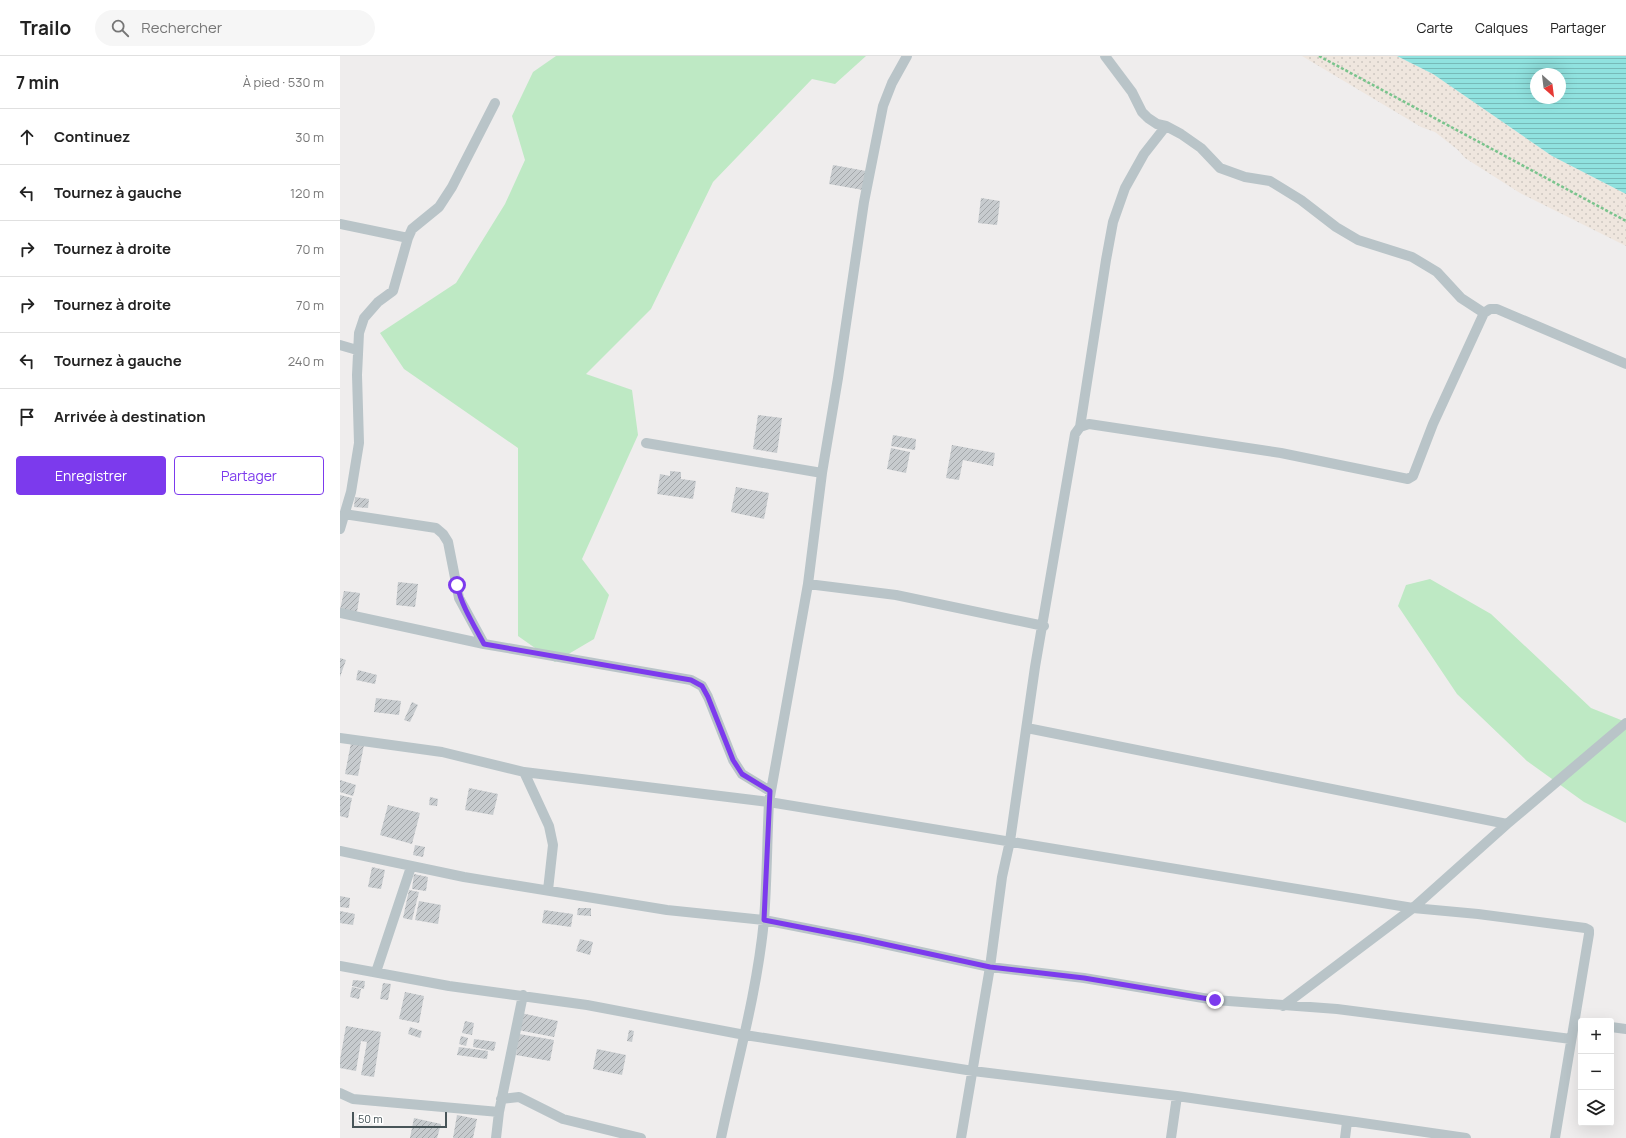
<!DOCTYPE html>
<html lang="fr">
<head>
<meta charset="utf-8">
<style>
  :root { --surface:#fff; --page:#f6f6f6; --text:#222; --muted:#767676; --line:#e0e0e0; --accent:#7c3aed }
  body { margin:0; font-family:Manrope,sans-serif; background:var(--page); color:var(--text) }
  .controls { position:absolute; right:12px; bottom:12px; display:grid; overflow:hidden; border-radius:4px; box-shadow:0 4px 16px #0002 }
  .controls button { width:36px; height:36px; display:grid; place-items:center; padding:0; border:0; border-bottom:1px solid var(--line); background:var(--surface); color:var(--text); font:20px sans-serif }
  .compass { position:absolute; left:1190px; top:12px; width:36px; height:36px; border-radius:50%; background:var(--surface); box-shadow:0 4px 16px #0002; rotate:152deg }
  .scale { position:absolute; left:12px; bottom:10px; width:95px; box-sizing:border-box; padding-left:4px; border:2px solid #475458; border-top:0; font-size:11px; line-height:14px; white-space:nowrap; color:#475458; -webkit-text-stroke:3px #fff; paint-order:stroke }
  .stop { position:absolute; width:12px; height:12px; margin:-9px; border:3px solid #7c3aed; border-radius:50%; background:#fff }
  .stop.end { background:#7c3aed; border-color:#fff; box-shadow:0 1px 4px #0008 }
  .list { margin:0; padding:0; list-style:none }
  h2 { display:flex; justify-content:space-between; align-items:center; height:52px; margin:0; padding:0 16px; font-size:17px }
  h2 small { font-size:13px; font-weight:400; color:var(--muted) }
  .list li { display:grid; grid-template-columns:26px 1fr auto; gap:12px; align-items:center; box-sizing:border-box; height:56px; padding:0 16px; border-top:1px solid var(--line) }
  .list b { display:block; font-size:15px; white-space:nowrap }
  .list em { font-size:13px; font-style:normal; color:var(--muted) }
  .actions { display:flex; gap:8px; padding:12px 16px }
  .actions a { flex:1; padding:9px 0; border:1px solid var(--accent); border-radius:4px; text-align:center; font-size:14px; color:var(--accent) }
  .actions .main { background:var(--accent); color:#fff }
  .icon { flex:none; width:22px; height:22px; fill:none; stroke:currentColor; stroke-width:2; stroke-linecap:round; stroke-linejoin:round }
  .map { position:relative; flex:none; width:1286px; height:1082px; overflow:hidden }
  header { display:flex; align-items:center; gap:24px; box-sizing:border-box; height:56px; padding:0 20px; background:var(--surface); border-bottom:1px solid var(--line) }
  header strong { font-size:19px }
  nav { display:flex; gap:22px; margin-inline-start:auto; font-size:14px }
  .search { width:280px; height:36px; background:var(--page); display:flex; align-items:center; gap:10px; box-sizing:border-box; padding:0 14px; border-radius:22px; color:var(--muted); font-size:15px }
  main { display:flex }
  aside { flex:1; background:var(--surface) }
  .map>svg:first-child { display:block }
</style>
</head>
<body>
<header>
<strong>Trailo</strong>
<div class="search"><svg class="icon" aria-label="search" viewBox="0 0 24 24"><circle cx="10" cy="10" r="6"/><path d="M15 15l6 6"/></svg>Rechercher</div>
<nav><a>Carte</a><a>Calques</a><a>Partager</a></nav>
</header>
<main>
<aside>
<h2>7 min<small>À pied · 530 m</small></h2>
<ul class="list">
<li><svg class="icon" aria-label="ahead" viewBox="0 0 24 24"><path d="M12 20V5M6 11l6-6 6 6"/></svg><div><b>Continuez</b></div><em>30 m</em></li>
<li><svg class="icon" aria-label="left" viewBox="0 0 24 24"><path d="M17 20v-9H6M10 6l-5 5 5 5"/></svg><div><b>Tournez à gauche</b></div><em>120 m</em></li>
<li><svg class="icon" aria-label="right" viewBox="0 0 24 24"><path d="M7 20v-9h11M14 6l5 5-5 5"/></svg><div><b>Tournez à droite</b></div><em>70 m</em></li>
<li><svg class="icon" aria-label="right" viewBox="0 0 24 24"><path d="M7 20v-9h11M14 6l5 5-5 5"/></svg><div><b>Tournez à droite</b></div><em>70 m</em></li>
<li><svg class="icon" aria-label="left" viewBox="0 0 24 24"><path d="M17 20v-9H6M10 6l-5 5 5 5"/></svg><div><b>Tournez à gauche</b></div><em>240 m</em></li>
<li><svg class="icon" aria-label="arrive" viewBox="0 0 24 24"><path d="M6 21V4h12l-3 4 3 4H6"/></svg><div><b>Arrivée à destination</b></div></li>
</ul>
<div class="actions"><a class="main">Enregistrer</a><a>Partager</a></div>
</aside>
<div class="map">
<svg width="1286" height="1082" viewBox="0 0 1286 1082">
  <defs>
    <pattern id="sand-dots" width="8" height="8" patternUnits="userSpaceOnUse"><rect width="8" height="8" fill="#efe6de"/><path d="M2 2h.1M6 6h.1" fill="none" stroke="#cec7c1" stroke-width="1.8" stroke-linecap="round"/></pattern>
    <pattern id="water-rules" width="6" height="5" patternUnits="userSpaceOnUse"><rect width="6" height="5" fill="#90e2df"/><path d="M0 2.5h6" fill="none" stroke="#77bab8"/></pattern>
    <pattern id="building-hatch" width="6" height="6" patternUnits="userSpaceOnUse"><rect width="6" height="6" fill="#c7cbce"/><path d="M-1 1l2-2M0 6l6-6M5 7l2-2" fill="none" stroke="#a3a7aa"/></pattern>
  </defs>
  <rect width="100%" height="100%" fill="#efeded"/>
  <path fill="#bee9c4" d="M216,0H526L495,28L472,23L373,126L311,253L246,318L292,334L298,379L242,503L269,539L254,583L215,606L178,580V392L64,313L40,277L116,227L165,148L185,104L172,60L193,16Z
    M1090,523L1151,558L1251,652L1286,666V767L1244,746L1187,705L1117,638L1058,550L1066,529Z"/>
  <path fill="url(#sand-dots)" d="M962,0H1057L1093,18L1212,100L1286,138V190L1180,137L1125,102L1118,94L1095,76L1081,71Z"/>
  <path fill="url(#water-rules)" fill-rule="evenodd" d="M1057,0H1286V138L1212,100L1093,18ZM1196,18H1220V42H1196Z"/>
  <path fill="url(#building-hatch)" d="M493,109L526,115L523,134L489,128Z
    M641,142L660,145L657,169L638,167Z
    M418,359L442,362L437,397L413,393Z
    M553,379L576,383L575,394L551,390Z
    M612,389L655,397L653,410L623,404L619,424L606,422Z
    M551,392L570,396L566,417L547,413Z
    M330,415L341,416V423L356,425L353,443L317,438L320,418L330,420Z
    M396,431L429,437L424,463L391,456Z
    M15,441L29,443L28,452L14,451Z
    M58,526L78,528L75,551L56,549Z
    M4,535L20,537L17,556L0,554Z
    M0,602L6,604L0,621Z
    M18,614L37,619L35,628L16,624Z
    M36,642L61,645L59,659L34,656Z
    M72,646L78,649L70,666L64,664Z
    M11,687L24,689L18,720L5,718Z
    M0,724L16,729L13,740L0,736Z
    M129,732L158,738L153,759L125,754Z
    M0,739L12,742L8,762L0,760Z
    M90,741L98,743L97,750L89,749Z
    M48,749L80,757L72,788L40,779Z
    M75,789L85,791L83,801L73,799Z
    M32,811L45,814L41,833L28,831Z
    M74,818L88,821L86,835L72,833Z
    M69,834L79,836L72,864L63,862Z
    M0,840L10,842L9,852L0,851Z
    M79,845L101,849L98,868L75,864Z
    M238,852H251V860L237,859Z
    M204,854L233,858L231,871L202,867Z
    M0,855L15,858L13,869L0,867Z
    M240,883L253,886L250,899L236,895Z
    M13,924L25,925L24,933L12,930Z
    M43,927L51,928L48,944L40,943Z
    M12,931L21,933L19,943L10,941Z
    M65,936L84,940L79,967L59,963Z
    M181,957L218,965L214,981L178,974Z
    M125,965L134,967L132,979L122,977Z
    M6,970L41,976L34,1021L21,1019L27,986L21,985L16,1015L0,1012V1004Z
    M70,971L82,975L80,982L68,978Z
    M289,974L294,975L292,986L287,985Z
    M179,978L214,984L210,1005L176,999Z
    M121,980L128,982L126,990L119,988Z
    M134,983L156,986L154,995L133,991Z
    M119,991L148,995L147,1003L117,999Z
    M257,993L286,999L282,1019L253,1013Z
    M117,1059L137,1063L133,1082H113Z
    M74,1062L101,1068L97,1082H70Z"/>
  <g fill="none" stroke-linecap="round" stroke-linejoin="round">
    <path stroke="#7ac48d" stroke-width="2.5" stroke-dasharray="3 2" stroke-linecap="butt" d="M979,0L1286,165"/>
    <path stroke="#b9c4c8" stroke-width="10" d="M567,0L552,27L543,50L524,146L498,322L482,417L468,528L429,746L1073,852L1138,858L1245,872L1249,874V878L1215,1082
      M765,0L792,36L802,56L808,62L817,68L826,70L841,78L861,92L880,112L905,121L930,125L961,144L996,171L1018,184L1072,201L1097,216L1121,242L1144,257
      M0,168L68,182
      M0,289L17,294
      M740,371L766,204L773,166L785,132L804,98L826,70
      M306,387L482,417
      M4,458L96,472L103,478L108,486L119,542L144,588
      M0,473L11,436L19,387L17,319L19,277L24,262L38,246L53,235L68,182L72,173L99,151L112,131L155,47
      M468,528L556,539L704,570
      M0,557L144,588L351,624L362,630L368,641L393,704L402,718L430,735
      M687,672L1167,768
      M0,682L102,696L184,716L429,746C427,785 427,825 424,864C417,938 396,1010 381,1082
      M184,716L209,770L213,789L208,834
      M0,795L124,821L327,854L424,864L521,883L650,911L744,922L875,944L997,953L1231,983
      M0,910L109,930L247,949L405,979L633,1015L837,1040L1126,1082
      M36,916L71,811
      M943,950L1073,852L1167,768L1286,667
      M1271,971L1286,973
      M0,1037L13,1043L159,1056
      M161,1043L179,1041L223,1063L301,1082
      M156,1082L159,1056L183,939
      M621,1082L650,911L662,821L670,785L695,611L735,378L740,371L749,368L941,397L1068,423L1073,420L1093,368L1144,257L1150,253H1157L1286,308
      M831,1082L837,1040
      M1005,1082L1007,1066"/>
  </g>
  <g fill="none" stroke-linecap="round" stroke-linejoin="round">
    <path stroke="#7c3aed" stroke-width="5" d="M117,529C122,551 134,569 144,588L351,624L362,630L368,641L393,704L402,718L430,735L424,864L521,883L650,911L744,922L875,944"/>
  </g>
</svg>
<div class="controls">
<button>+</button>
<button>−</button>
<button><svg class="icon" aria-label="layers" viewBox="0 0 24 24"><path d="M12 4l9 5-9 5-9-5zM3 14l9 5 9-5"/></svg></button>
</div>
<svg class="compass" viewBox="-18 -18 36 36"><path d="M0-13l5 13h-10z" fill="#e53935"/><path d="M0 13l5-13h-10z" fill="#767676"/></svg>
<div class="scale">50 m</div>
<div class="stop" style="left:117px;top:529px"></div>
<div class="stop end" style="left:875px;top:944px"></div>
</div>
</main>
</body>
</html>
